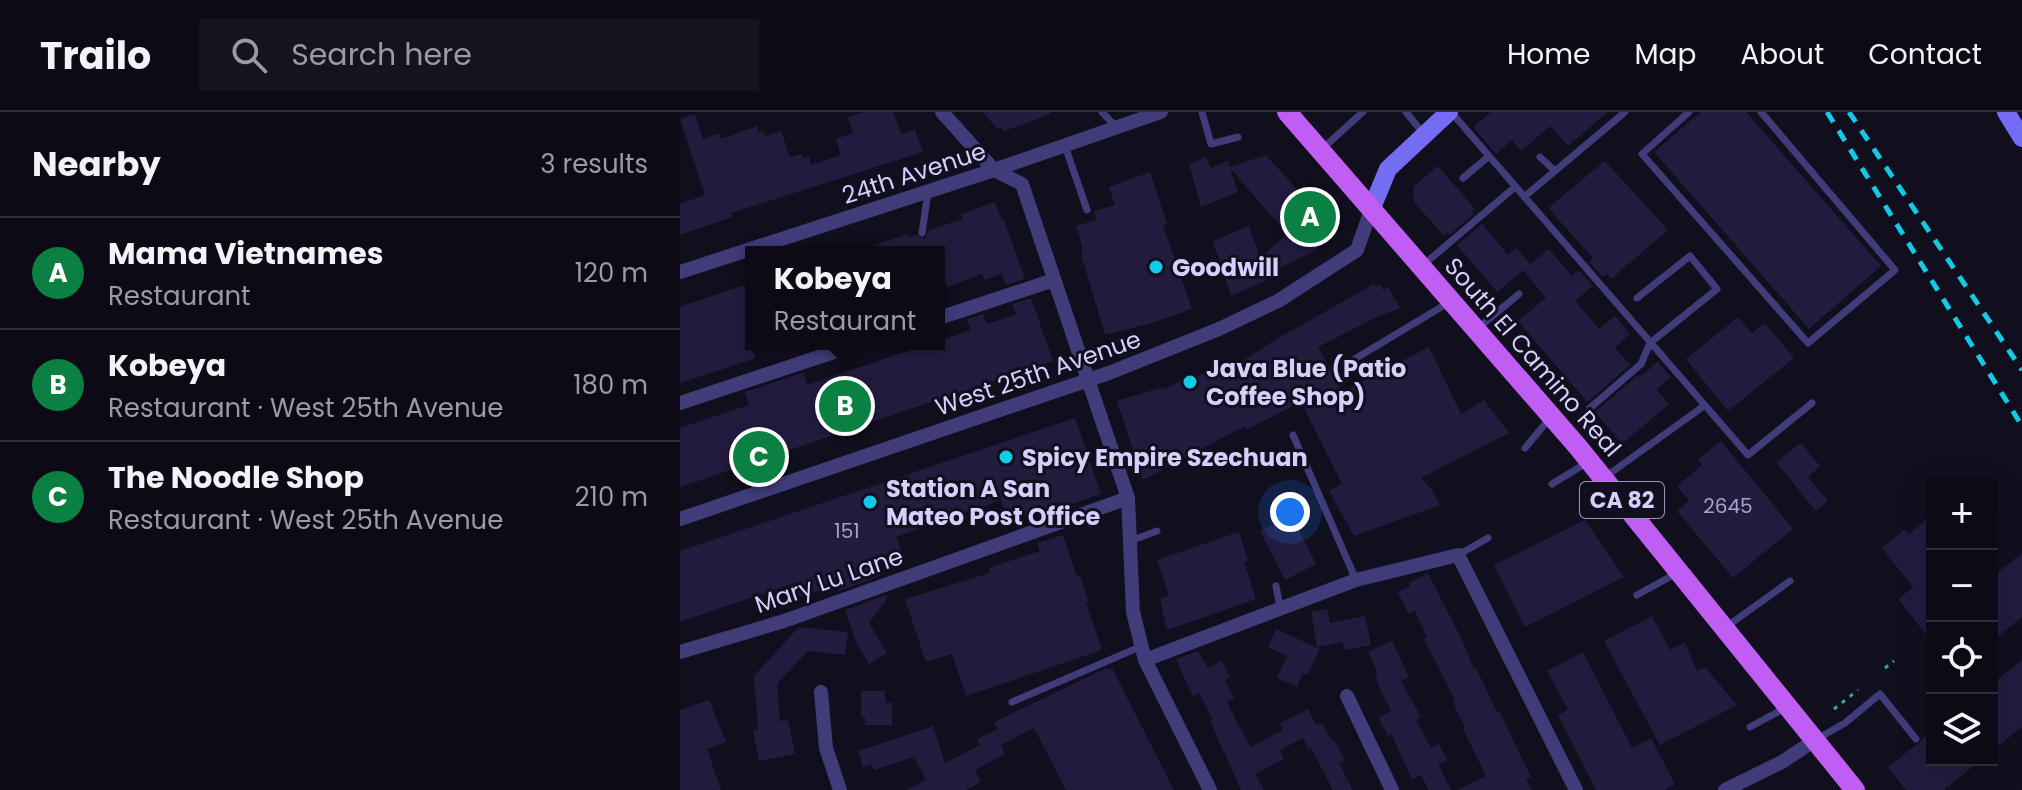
<!DOCTYPE html>
<html lang="en">
<head>
<meta charset="utf-8">
<style>
  :root { --surface:#0d0a16; --page:#16131f; --text:#f1f3f6; --muted:#9a9aa1; --line:#2d2b35; --accent:#0b8043 }
  body { margin:0; font-family:Poppins,sans-serif; background:var(--page); color:var(--text) }
  .controls { position:absolute; right:24px; bottom:24px; display:grid; overflow:hidden; border-radius:0px; box-shadow:0 8px 32px #0002 }
  .controls button { width:72px; height:72px; display:grid; place-items:center; padding:0; border:0; border-bottom:2px solid var(--line); background:var(--surface); color:var(--text); font:40px sans-serif }
  .you { position:absolute; left:610px; top:400px; width:28px; height:28px; margin:-20px; border:6px solid #fff; border-radius:50%; background:#1a73e8; box-shadow:0 0 0 12px #1a73e833 }
  .badge { display:grid; place-items:center; width:52px; height:52px; border-radius:50%; background:var(--accent); color:#fff; font-size:26px; font-weight:700 }
  .pin { position:absolute; translate:-50% -50%; border:4px solid #fff; box-shadow:0 2px 8px #0006 }
  .popup { position:absolute; left:65px; top:134px; width:200px; height:104px; box-sizing:border-box; display:grid; place-content:center; border-radius:0px; background:var(--surface); filter:drop-shadow(0 2px 6px #0005); font-size:26px; white-space:nowrap; color:var(--muted) }
  .popup b { font-size:30px; color:var(--text) }
  .popup::after { content:''; position:absolute; left:50%; top:100%; margin-left:-16px; border:16px solid transparent; border-top-color:var(--surface) }
  .list { margin:0; padding:0; list-style:none }
  h2 { display:flex; justify-content:space-between; align-items:center; height:104px; margin:0; padding:0 32px; font-size:34px }
  h2 small { font-size:26px; font-weight:400; color:var(--muted) }
  .list li { display:grid; grid-template-columns:52px 1fr auto; gap:24px; align-items:center; box-sizing:border-box; height:112px; padding:0 32px; border-top:2px solid var(--line) }
  .list b { display:block; font-size:30px; white-space:nowrap }
  .list p { margin:0; font-size:26px; white-space:nowrap; color:var(--muted) }
  .list em { font-size:26px; font-style:normal; color:var(--muted) }
  .icon { flex:none; width:44px; height:44px; fill:none; stroke:currentColor; stroke-width:2; stroke-linecap:round; stroke-linejoin:round }
  .map { position:relative; flex:none; width:1342px; height:678px; overflow:hidden }
  header { display:flex; align-items:center; gap:48px; box-sizing:border-box; height:112px; padding:0 40px; background:var(--surface); border-bottom:2px solid var(--line) }
  header strong { font-size:38px }
  nav { display:flex; gap:44px; margin-inline-start:auto; font-size:28px }
  .search { width:560px; height:72px; background:var(--page); display:flex; align-items:center; gap:20px; box-sizing:border-box; padding:0 28px; border-radius:0px; color:var(--muted); font-size:30px }
  main { display:flex }
  aside { flex:1; background:var(--surface) }
  .map>svg:first-child { display:block }
</style>
</head>
<body>
<header>
<strong>Trailo</strong>
<div class="search"><svg class="icon" aria-label="search" viewBox="0 0 24 24"><circle cx="10" cy="10" r="6"/><path d="M15 15l6 6"/></svg>Search here</div>
<nav><a>Home</a><a>Map</a><a>About</a><a>Contact</a></nav>
</header>
<main>
<aside>
<h2>Nearby<small>3 results</small></h2>
<ul class="list">
<li><span class="badge">A</span><div><b>Mama Vietnames</b><p>Restaurant</p></div><em>120 m</em></li>
<li><span class="badge">B</span><div><b>Kobeya</b><p>Restaurant · West 25th Avenue</p></div><em>180 m</em></li>
<li><span class="badge">C</span><div><b>The Noodle Shop</b><p>Restaurant · West 25th Avenue</p></div><em>210 m</em></li>
</ul>
</aside>
<div class="map">
<svg width="1342" height="678" viewBox="0 0 1342 678">
  <rect width="100%" height="100%" fill="#110e1e"/>
  <path fill="#231b3e" d="M183,0H213L221,22L235,17L243,40L51,101L52,105L0,123V92L25,83L0,7L15,2L23,27L39,21L41,27L77,14L79,21L83,19L85,24L101,19L110,45L121,42L123,46L129,44L131,53L161,43L156,27L173,21L168,5Z
    M303,0H371V2L324,19L321,16L317,17Z
    M811,0H928L888,34L870,14L841,39L832,28L816,42L793,15Z
    M1021,0H1066L1201,154L1129,217L974,40Z
    M586,43L650,114L636,138L585,164L587,168L551,184L533,129L569,114L580,146L607,122L550,56L558,80L521,95L509,52L526,45L531,56L548,49L550,55Z
    M925,49L988,118L931,167L927,162L923,165L909,150L913,146L868,96Z
    M758,54L795,97L792,100L794,102L769,123L767,121L764,124L733,89L734,74Z
    M470,60L487,112L483,113L512,197L472,211L425,223L402,145V134L396,114L416,108L414,99L435,93L429,75Z
    M315,90L322,109L324,108L345,167L326,173L321,162L304,168L302,162L267,175L259,152V140H183L182,138L227,122L228,125L236,123L244,127L249,118L283,107L281,102Z
    M802,112L828,143L837,136L850,152L817,180L777,133Z
    M869,137L892,164L899,158L913,174L895,189L919,217L935,204L950,222L935,236L950,253L907,290L838,209L866,186L843,158Z
    M71,171V233L76,246L0,271V195Z
    M694,172L696,175L700,173L703,178L708,175L720,196L701,203L638,235L663,280L749,235L781,302L804,288L829,321L741,366L752,378L760,393L674,424L649,379L662,372L621,290L566,318L565,314L463,368L437,289L483,275L484,278L506,265L508,268L556,248L558,252L595,228Z
    M351,186L373,249L0,375V316L69,293L65,280L123,261L127,273L249,232H259V229L291,218L287,207L303,202L307,212L336,202L332,192Z
    M1058,205L1072,221L1085,211L1114,246L1048,299L1006,247Z
    M978,250L991,265L976,277L989,292L942,332L915,300L958,263L960,265Z
    M395,306L421,382L371,399L369,395L328,409L321,388L216,425L221,438L197,446L201,458L198,459L200,464L159,479L157,473L120,485L115,471L0,510V439Z
    M1041,329L1113,417L1053,466L997,399L1009,389L997,374L1022,353L1018,347Z
    M1121,331L1140,354L1128,365L1148,389L1136,399L1096,350Z
    M611,403L636,452L605,468L580,419Z
    M1252,403V530L1218,487L1233,475L1202,436L1225,417L1229,422Z
    M905,408L944,465L845,515L814,453Z
    M559,420L568,449L564,450L576,487L487,518L480,487L489,484L477,448Z
    M383,423L397,465L400,464L409,490L406,491L422,538L286,584L272,542L246,550L225,487L310,461L309,456L360,439L357,431Z
    M1342,441V505L1312,529V465Z
    M748,461L783,530L794,557L796,556L817,600L819,599L851,665L846,667L852,678H777L806,664L783,617L785,616L775,595L773,584L744,527L747,525L735,499L728,502L718,480L730,474L729,471Z
    M206,483L207,487L189,511L207,541L189,552L176,530L165,498Z
    M647,497L650,511L685,504L691,533L664,538L663,530L637,535L631,500Z
    M972,504L990,538L1005,530L1017,559L1025,555L1057,593L980,633L924,529Z
    M119,515L168,520L165,543L128,539L97,572L100,609L108,608L115,642L79,649L73,618L78,617L74,564Z
    M596,517L640,537L627,563L623,561L617,575L597,566L607,544L588,535Z
    M712,529L729,565L721,569L741,605L736,608L751,636L759,632L767,648L758,652L771,678H749L741,663L732,667L711,622L708,624L698,606L711,599L698,573L695,562L698,561L688,540Z
    M518,539L528,556L542,549L550,565L545,568L554,586L547,590L570,635L603,618L600,611L628,597L636,613L642,611L652,629L654,628L665,648L659,651L673,678H653L631,636L629,638L623,626L600,638L604,647L575,662L584,678H561L530,609L533,608L519,581L513,585L496,547Z
    M903,540L952,636L971,626L995,672L984,678H916L878,603L888,598L867,559Z
    M1342,548V615L1312,639V572Z
    M427,556L428,558L432,556L494,678H386L354,616L321,633L325,642L295,658L301,670L286,678H226L246,668L234,645L194,658L192,652L183,655L178,639L253,614L265,651L300,633L297,627L318,617L314,610Z
    M181,579H205V591H212V613H185V605H181Z
    M29,588L46,630L27,637L41,678H0V598Z
    M1252,620V648H1301L1264,678H1226L1208,655Z"/>
  <g fill="none" stroke-linecap="round" stroke-linejoin="round">
    <path stroke="#36a8a5" stroke-width="3" stroke-dasharray="4 6" stroke-linecap="butt" d="M1205,556L1214,549
      M1154,597L1178,578"/>
    <path stroke="#403c7a" stroke-width="7" d="M422,0L436,15
      M522,0L531,32L558,25
      M726,0L743,21
      M771,0L1068,343L1132,291
      M1009,0L962,42L1128,231L1215,158L1081,0
      M385,34L407,98
      M643,36L683,0
      M860,45L875,59
      M783,66L809,44
      M844,85L945,0
      M242,121L248,80
      M742,154L835,75
      M797,217L839,182
      M668,251L768,191
      M910,296L961,252L970,231L1037,177L1010,144L957,186
      M613,323L676,468
      M845,336L870,306
      M925,365L1024,294
      M872,372L908,350
      M450,429L477,419
      M778,443L808,426
      M596,474L600,495
      M957,483L997,461
      M1046,515L1110,469
      M332,590L462,534
      M1070,615L1107,595
      M1137,627L1165,611L1200,582L1236,627"/>
    <path stroke="#403c7a" stroke-width="14" d="M262,0L314,58L342,72L448,386L453,500L465,548L530,678
      M0,160L314,58L481,0
      M259,206L374,168
      M0,291L178,232
      M0,407L429,261L539,217L598,189L677,138L691,98
      M0,540L104,509L448,386
      M465,548L676,468L778,443L896,678
      M141,580L146,636L160,678
      M667,584L712,678
      M1045,678L1102,650L1135,628"/>
    <path stroke="#746df4" stroke-width="18" d="M1326,0L1342,26
      M691,98L708,57L769,0"/>
    <path stroke="#c05ef3" stroke-width="20" d="M607,0L898,335L1175,678"/>
    <path stroke="#11cae5" stroke-width="5" stroke-dasharray="12 10" stroke-linecap="butt" d="M1147,0L1342,314
      M1169,0L1342,258"/>
  </g>
  <g fill="#11cae5" stroke="#110e1e" stroke-width="3">
    <circle cx="476" cy="155" r="8"/>
    <circle cx="510" cy="270" r="8"/>
    <circle cx="326" cy="345" r="8"/>
    <circle cx="190" cy="390" r="8"/>
  </g>
  <g text-anchor="middle" dominant-baseline="central" stroke-width="6" stroke-linejoin="round" paint-order="stroke">
    <g font-size="20" fill="#a8a2cc">
      <text x="1048" y="394">2645</text>
      <text x="167" y="419">151</text>
    </g>
    <rect fill="#110e1e" stroke="#9a95b9" stroke-width="2" x="900" y="370" width="84" height="36" rx="6"/>
    <g font-size="22" font-weight="bold" fill="#d5cffb">
      <text x="942" y="388">CA 82</text>
    </g>
    <g font-size="24" fill="#d5cffb" stroke="#110e1e">
      <text transform="translate(234 61) rotate(-18)">24th Avenue</text>
      <text transform="translate(853 245) rotate(49)">South El Camino Real</text>
      <text transform="translate(358 261) rotate(-19)">West 25th Avenue</text>
      <text transform="translate(149 468) rotate(-19)">Mary Lu Lane</text>
    </g>
    <g font-size="24" font-weight="bold" fill="#d5cffb" stroke="#110e1e" text-anchor="start">
      <text x="492" y="155">Goodwill</text>
      <text x="526" y="256">Java Blue (Patio<tspan x="526" dy="28">Coffee Shop)</tspan></text>
      <text x="342" y="345">Spicy Empire Szechuan</text>
      <text x="206" y="376">Station A San<tspan x="206" dy="28">Mateo Post Office</tspan></text>
    </g>
  </g>
</svg>
<div class="controls">
<button>+</button>
<button>−</button>
<button><svg class="icon" aria-label="locate" viewBox="0 0 24 24"><circle cx="12" cy="12" r="6"/><path d="M12 2v4M12 18v4M2 12h4M18 12h4"/></svg></button>
<button><svg class="icon" aria-label="layers" viewBox="0 0 24 24"><path d="M12 4l9 5-9 5-9-5zM3 14l9 5 9-5"/></svg></button>
</div>
<div class="you"></div>
<div class="pin badge" style="left:630px;top:105px">A</div>
<div class="pin badge" style="left:165px;top:294px">B</div>
<div class="popup"><b>Kobeya</b>Restaurant</div>
<div class="pin badge" style="left:79px;top:345px">C</div>
</div>
</main>
</body>
</html>
